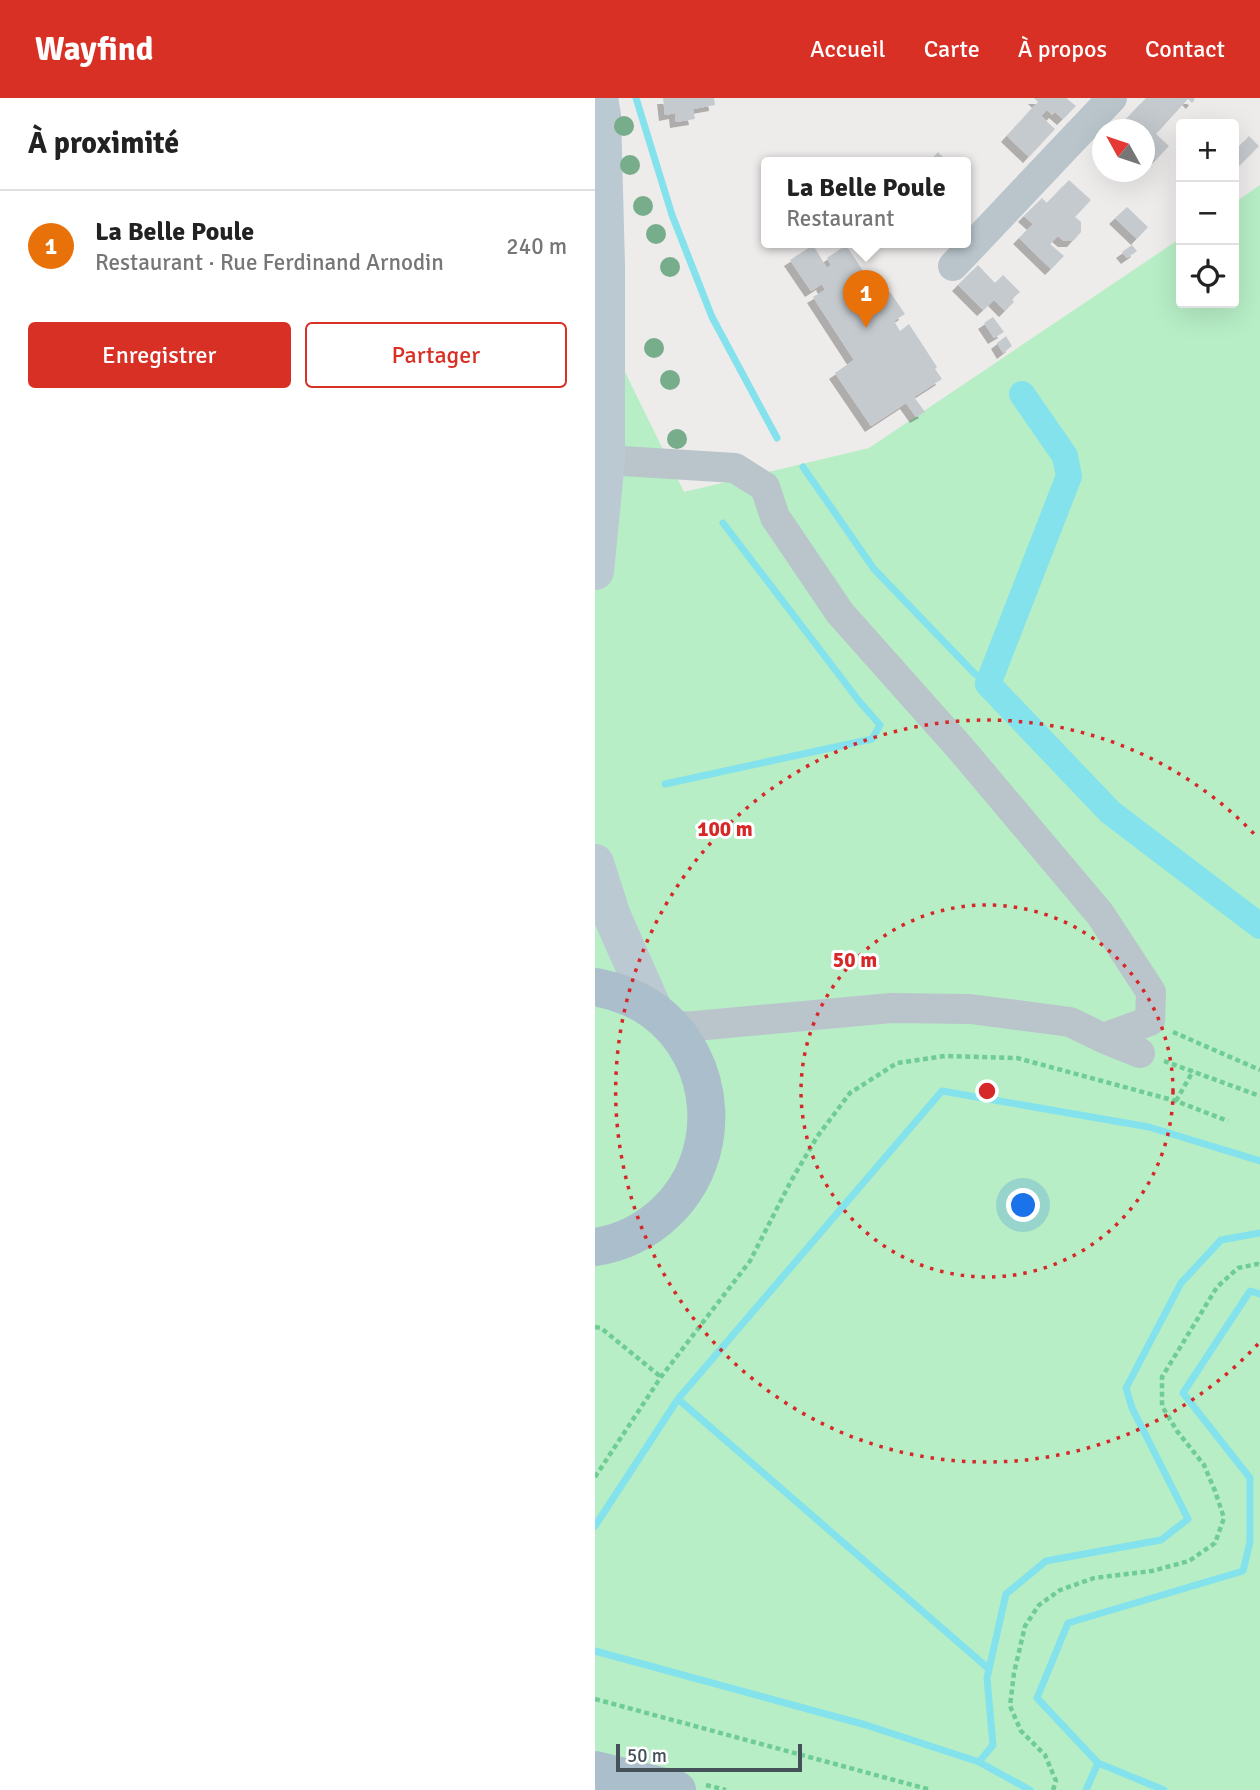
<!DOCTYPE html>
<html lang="fr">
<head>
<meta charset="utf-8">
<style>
  :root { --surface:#fff; --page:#f2f2f2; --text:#222; --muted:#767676; --line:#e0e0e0; --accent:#d93025 }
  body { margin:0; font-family:Signika,sans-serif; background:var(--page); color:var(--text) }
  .controls { position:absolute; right:21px; top:21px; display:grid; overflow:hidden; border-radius:7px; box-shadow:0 7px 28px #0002 }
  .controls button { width:63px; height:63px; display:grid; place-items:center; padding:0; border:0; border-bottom:2px solid var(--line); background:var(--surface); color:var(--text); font:35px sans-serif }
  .compass { position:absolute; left:497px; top:21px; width:63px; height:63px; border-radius:50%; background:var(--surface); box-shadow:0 7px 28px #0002; rotate:310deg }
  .scale { position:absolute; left:21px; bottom:18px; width:186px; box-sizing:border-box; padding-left:7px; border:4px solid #445159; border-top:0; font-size:19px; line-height:24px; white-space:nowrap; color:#445159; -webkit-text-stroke:5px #fff; paint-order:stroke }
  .you { position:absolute; left:429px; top:1108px; width:24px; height:24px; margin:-18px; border:5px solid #fff; border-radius:50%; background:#1a73e8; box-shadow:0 0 0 10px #1a73e833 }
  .badge { display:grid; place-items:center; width:46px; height:46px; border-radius:50%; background:var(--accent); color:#fff; font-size:23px; font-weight:700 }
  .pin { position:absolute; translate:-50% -58px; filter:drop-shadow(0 2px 4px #0008) }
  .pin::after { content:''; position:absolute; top:37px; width:24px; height:21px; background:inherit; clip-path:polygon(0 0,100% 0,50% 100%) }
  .popup { position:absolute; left:166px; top:59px; width:210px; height:91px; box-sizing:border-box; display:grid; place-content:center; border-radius:7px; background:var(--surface); filter:drop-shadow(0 2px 5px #0005); font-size:23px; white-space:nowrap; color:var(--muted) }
  .popup b { font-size:26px; color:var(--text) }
  .popup::after { content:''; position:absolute; left:50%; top:100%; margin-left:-14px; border:14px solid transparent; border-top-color:var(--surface) }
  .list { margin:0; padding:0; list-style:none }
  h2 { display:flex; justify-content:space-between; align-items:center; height:91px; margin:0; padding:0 28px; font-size:30px }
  h2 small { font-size:23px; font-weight:400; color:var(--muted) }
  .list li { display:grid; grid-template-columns:46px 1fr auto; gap:21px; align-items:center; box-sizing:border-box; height:112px; padding:0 28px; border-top:2px solid var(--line) }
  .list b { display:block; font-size:26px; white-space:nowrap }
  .list p { margin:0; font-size:23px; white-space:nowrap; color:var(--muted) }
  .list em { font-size:23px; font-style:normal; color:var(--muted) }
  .actions { display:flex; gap:14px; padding:21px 28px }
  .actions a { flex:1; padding:16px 0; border:2px solid var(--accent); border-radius:7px; text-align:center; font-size:24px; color:var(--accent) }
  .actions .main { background:var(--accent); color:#fff }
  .icon { flex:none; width:38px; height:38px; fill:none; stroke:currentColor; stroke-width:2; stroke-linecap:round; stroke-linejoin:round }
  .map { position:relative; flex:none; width:665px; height:1692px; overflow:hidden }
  header { display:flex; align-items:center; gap:42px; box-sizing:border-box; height:98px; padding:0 35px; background:var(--accent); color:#fff }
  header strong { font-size:33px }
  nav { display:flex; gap:38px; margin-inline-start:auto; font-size:24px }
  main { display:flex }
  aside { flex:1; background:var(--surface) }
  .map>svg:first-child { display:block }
</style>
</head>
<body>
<header>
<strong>Wayfind</strong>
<nav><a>Accueil</a><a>Carte</a><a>À propos</a><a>Contact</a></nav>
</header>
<main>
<aside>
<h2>À proximité<small></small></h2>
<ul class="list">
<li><span class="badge" style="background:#e8710a">1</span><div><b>La Belle Poule</b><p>Restaurant · Rue Ferdinand Arnodin</p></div><em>240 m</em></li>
</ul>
<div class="actions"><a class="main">Enregistrer</a><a>Partager</a></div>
</aside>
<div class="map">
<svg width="665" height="1692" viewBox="0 0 665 1692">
  <defs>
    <filter id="shadow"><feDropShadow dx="-6" dy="6" stdDeviation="0" flood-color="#0004"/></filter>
  </defs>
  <rect width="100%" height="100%" fill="#eeebeb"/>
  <path fill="#b7eec6" d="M665,87V1692H0V213L89,394L274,350L586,140V205H639V105Z"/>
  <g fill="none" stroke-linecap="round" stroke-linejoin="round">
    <path stroke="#83e2ec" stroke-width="7" d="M41,0L77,117L117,219L182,340
      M208,369L279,471L379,575L393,586
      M70,686L277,641L285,627L264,603L128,425
      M83,1301L394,1571
      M0,1428L83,1301L347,993L554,1029L665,1063
      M0,1553L271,1627L384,1664L398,1647L392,1580L411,1496L451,1463L566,1442L593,1421L537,1310L531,1290L586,1185L626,1142L665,1135
      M384,1664L435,1692
      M491,1692L503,1665
      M569,1692L503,1665L442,1600L473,1525L648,1473L655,1444V1380L588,1295L655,1193L665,1196"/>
    <path stroke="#83e2ec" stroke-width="26" d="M427,296L470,358L474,378L393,586L515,714L665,828"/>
  </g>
  <path fill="#c5cacf" filter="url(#shadow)" d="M68,0H119L120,7L98,11L100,21L81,24L80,15L70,17Z
    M439,0H471L481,8L468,21L460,14L457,17L452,12L446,18L460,31L434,59L412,38L443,4Z
    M551,0H598L600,1L597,5L593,1L561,36L574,48L561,62L550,52V32H528L524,29Z
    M654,38L664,48L639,73V54Z
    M343,54L353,64H334Z
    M474,82L496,102L480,119L486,124V134L478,143H469L463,138L455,146L469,158L456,171L424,140L438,126L429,118L447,100L452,105Z
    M532,109L553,129L542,141L520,120Z
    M218,147L232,170L236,167L232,160L251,147L286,200L295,194L310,216L299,223L305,233L314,226L342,269L340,271L347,281L319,299L330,314L321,319L311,305L276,328L240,275L259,262L218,199L230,192L227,186L216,193L195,162Z
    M537,147L542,153L532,160L527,154Z
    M383,167L400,185L408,177L425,194L417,201L419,204L410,213L399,202L388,212L363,187Z
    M398,219L409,234L399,240L389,225Z
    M411,238L417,248L408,255L402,245Z"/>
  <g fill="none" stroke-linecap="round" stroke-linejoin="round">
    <path stroke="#6fcc94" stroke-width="4.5" stroke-dasharray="5 3.5" stroke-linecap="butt" d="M578,934L665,972
      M569,963L665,998
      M581,1003L598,973
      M0,1229L6,1230L66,1279
      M0,1379L66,1279L155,1163L196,1083L222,1039L255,995L302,965L350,958L422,960L581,1003L633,1023
      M0,1601L336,1692
      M111,1687L131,1692
      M458,1692L461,1683L450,1657L426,1633L415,1608L419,1575L430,1528L444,1507L465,1492L499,1480L557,1473L594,1463L620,1445L629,1420L620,1393L609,1367L582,1333L567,1308V1279L622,1189L643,1170L662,1166L665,1167"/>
    <path stroke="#b9c5cb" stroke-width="30" d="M358,168L517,0
      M11,362L140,370L170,389L180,419L245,515L366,651L505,816L556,894L555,923L508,940
      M77,929L100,928L296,910L375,911L475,924L508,940L545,955"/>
    <path stroke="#bbc9d3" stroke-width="38" d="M0,473L11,362V167L7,17L4,0
      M0,765L17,818L59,913"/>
    <path stroke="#aabfcb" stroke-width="38" d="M0,889C21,893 41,900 59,913C124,961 129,1059 71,1114C51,1133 27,1145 0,1149
      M0,1672L82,1692"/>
  </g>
  <g fill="#77ad8b">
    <circle cx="29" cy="28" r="10"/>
    <circle cx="35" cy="67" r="10"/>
    <circle cx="48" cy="108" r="10"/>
    <circle cx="61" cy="136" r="10"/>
    <circle cx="75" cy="169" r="10"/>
    <circle cx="59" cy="250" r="10"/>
    <circle cx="75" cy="282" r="10"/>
    <circle cx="82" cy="341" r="10"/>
  </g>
  <g fill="none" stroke="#d62828" stroke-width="3.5" stroke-dasharray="3.5 7">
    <circle cx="392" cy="993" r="186"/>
    <path d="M663 1246A371 371 0 1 1 663 740"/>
  </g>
  <circle cx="392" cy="993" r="10" fill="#d62828" stroke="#fff" stroke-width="3.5"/>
  <g font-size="21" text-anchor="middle" font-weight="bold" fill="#d62828" stroke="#fff" stroke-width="6" stroke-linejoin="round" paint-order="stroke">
    <text x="130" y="738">100 m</text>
    <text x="260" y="869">50 m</text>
  </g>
</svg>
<div class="controls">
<button>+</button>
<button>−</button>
<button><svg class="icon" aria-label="locate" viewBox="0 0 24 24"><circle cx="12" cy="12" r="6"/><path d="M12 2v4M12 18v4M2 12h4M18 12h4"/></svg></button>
</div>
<svg class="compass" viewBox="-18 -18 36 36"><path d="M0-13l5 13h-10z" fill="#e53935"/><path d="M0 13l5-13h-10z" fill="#767676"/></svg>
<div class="scale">50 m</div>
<div class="you"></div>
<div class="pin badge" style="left:271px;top:230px;background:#e8710a">1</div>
<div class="popup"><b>La Belle Poule</b>Restaurant</div>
</div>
</main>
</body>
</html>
